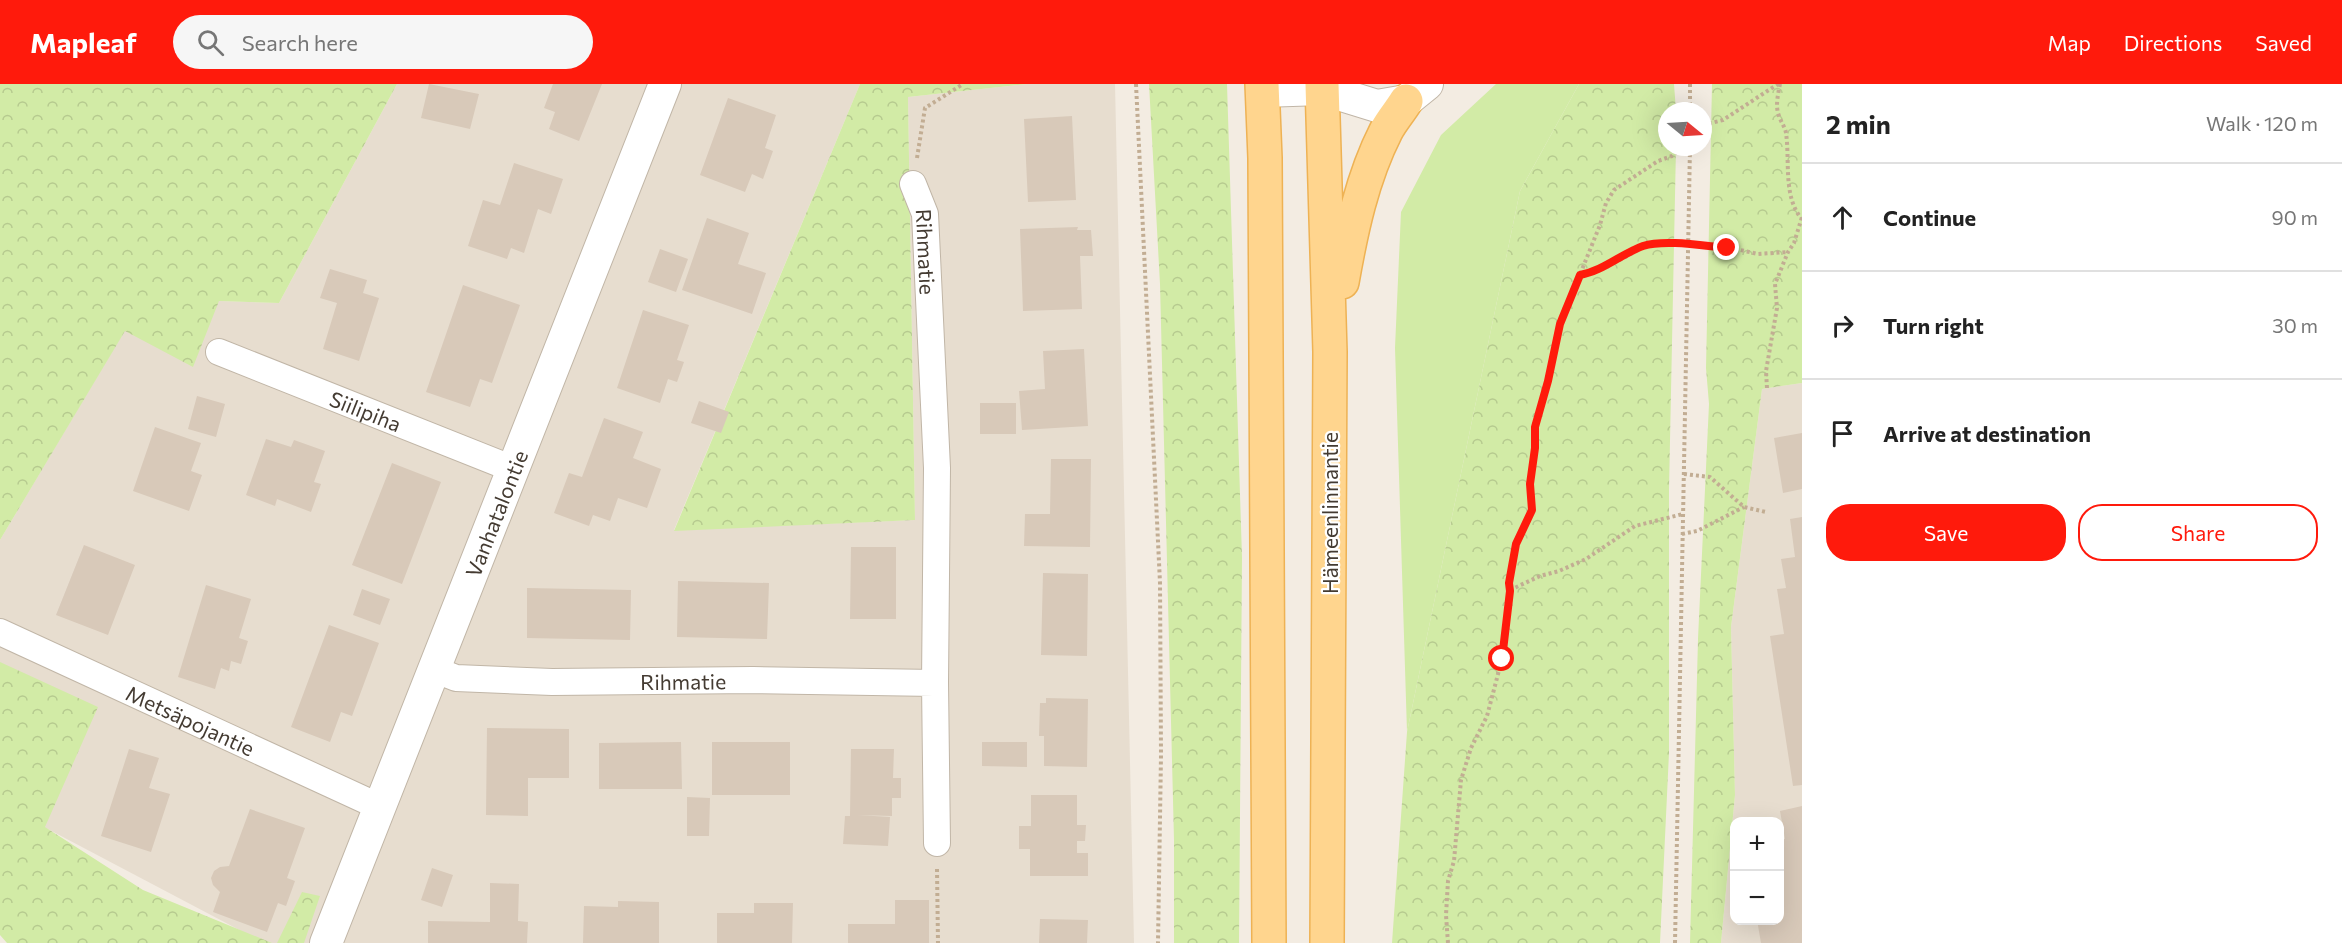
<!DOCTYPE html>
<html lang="en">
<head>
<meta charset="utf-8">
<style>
  :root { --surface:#fff; --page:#f6f6f6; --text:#222; --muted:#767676; --line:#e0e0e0; --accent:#ff1a0c }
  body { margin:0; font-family:Commissioner,sans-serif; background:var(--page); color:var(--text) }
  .controls { position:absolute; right:18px; bottom:18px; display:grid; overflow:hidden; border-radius:12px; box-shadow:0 6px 24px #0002 }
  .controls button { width:54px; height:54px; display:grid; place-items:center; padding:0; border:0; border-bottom:2px solid var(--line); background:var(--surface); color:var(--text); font:30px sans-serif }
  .compass { position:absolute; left:1658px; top:18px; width:54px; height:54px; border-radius:50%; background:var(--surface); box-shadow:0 6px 24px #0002; rotate:108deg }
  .stop { position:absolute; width:18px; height:18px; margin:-14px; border:4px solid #ff1a0c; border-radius:50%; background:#fff }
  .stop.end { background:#ff1a0c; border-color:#fff; box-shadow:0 2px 6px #0008 }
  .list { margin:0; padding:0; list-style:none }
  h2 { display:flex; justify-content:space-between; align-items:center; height:78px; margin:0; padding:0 24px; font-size:26px }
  h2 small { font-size:20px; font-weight:400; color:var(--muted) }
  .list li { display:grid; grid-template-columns:39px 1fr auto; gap:18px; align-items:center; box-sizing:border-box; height:108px; padding:0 24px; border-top:2px solid var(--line) }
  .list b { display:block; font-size:22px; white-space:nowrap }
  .list em { font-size:20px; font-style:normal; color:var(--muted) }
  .actions { display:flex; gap:12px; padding:18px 24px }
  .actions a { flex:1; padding:14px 0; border:2px solid var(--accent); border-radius:24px; text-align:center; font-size:21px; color:var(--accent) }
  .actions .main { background:var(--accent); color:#fff }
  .icon { flex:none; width:33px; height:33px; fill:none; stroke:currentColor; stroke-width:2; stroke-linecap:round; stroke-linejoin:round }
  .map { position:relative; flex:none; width:1802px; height:859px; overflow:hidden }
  header { display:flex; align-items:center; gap:36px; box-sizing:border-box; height:84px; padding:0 30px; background:var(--accent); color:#fff }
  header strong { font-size:28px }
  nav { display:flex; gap:33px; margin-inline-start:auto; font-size:21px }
  .search { width:420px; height:54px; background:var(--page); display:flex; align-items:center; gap:15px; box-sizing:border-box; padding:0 21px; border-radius:33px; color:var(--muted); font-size:22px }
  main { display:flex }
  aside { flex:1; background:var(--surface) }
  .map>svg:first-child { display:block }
</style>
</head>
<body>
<header>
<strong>Mapleaf</strong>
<div class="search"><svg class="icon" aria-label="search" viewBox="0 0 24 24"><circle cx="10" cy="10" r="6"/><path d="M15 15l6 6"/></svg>Search here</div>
<nav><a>Map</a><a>Directions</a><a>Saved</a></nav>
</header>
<main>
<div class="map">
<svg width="1802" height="859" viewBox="0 0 1802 859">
  <defs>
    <pattern id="forest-crowns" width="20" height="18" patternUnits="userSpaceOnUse" patternTransform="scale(1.5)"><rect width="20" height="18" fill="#d2eba6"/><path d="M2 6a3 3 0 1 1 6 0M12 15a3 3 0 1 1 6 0" fill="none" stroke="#b6ca8f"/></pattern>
  </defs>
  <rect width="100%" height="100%" fill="#f3ece2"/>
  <path fill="#e7ddcf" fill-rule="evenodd" d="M397,0H860L674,446L915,436L908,13L1027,0H1115L1134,859H264L44,743L97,623L0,584V456L125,246L219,217L279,219Z
    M1802,299V859H1721L1735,711L1731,543L1762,305ZM1734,738H1780V836H1734Z"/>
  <path fill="#d2eba6" d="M1496,0H1579L1520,107L1407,648L1395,264L1401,128L1441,51Z"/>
  <path fill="url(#forest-crowns)" d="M0,0H397L279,219L219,217L193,283L125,247L0,456Z
    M860,0H1027L908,13L915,436L674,447Z
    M1149,0H1227L1242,473L1239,859H1174V756L1160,200Z
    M1579,0H1674L1676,27H1667V63H1676L1669,406V669L1660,859H1392L1407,648L1520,107Z
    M1712,0H1802V299L1762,305L1731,543L1735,711L1721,859H1690L1698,555L1709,320L1706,284Z
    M0,578L98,623L45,743L143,806L272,859H7L0,851Z
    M302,808L320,812L304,859H277Z"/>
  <path fill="#d8c9b9" d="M429,0L479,10L470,45L421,34Z
    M553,0H602L579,57L549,45L555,28L544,24Z
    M728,14L776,31L765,64L773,67L763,95L752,90L745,108L700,91Z
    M1072,32L1076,116L1028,118L1024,35Z
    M514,79L563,95L551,130L538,125L524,169L511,164L507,175L468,162L483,116L500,121Z
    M707,134L749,149L738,180L766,189L752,230L682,206Z
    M1078,143L1077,146H1091L1093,172H1080L1082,225L1023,227L1020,145Z
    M660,165L688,175L676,208L648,198Z
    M330,185L367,196L363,209L379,214L359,277L323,265L337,219L320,214Z
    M463,201L520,221L492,299L480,295L470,323L426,308Z
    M643,226L689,241L677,276L684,278L677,298L668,295L660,319L617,304Z
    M1084,265L1088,342L1022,346L1019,307L1045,305L1043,267Z
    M197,312L225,320L216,353L188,345Z
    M699,317L729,328L721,349L691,339Z
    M980,319H1016V350H980Z
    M604,334L643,348L633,374L661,385L647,424L618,414L610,437L593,431L589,442L554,429L569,389L582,393Z
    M155,343L201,359L191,387L202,391L189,427L133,407Z
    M1802,349V405L1783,409L1774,354Z
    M266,355L291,363L294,356L325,367L314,398L321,400L311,428L277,415L275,422L246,411Z
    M1051,375H1091L1090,463L1024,462L1025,430H1050Z
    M392,379L441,398L402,500L352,481Z
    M1802,433V701L1793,702L1770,552L1784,550L1777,505L1786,504L1781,475L1795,473L1790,435Z
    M84,461L135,481L108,551L56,531Z
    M851,463H896V535H850Z
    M1043,489L1088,490L1087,572L1041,571Z
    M678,497L769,499L767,555L677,553Z
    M206,501L251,515L239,554L248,557L241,580L231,577L229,587L221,584L215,605L178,593Z
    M527,504L631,506L630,556L527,554Z
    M362,505L390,515L380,541L353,531Z
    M329,541L379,559L352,632L341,628L330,658L291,643Z
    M1046,614L1088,615L1087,683L1044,682V652H1039L1040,619H1046Z
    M487,644L569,645V694H528V732L486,731Z
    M681,658L682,705H599V659Z
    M712,658H790V711H712Z
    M982,658H1027V683L982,682Z
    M129,665L159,674L149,704L170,710L151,768L101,752Z
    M851,665H894L893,694H901V714H892V732L858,731L890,733L888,762L843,760L845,732H850Z
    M1031,711H1077V741H1086L1085,757H1077V769H1088V792H1030V765H1019V742H1031Z
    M687,713L710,714L709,752H687Z
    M1802,722V859H1761L1757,836H1780V756L1785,755L1780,727Z
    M250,725L305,744L287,794L295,797L286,822L278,819L267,848L213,828L220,808L213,801L211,794L214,787L220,783L229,782Z
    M432,784L453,791L442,823L421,816Z
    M490,799L519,800L518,837L528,838L527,859H428V837L490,838Z
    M895,816H929V859H848V840H895Z
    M618,817L659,818V859H583L584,822L618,823Z
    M754,819H793L792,859H717V829H754Z
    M1040,835L1088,836L1087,859H1039Z"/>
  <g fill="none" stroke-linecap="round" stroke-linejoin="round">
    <defs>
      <g id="minor">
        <path id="s1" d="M913,100L925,130L937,384L935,599"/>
        <path id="s2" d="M219,268L513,385"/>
        <path id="s3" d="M0,548L380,723"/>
        <path id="s4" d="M433,585L456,594L552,598L753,596L935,599L937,759"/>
      </g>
      <g id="tertiary">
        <path d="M1262,7L1322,5L1377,22L1406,17L1427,0"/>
        <path id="s5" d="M326,859L665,0"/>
      </g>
      <path id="primary" d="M1262,0L1265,74L1269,859
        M1322,0L1330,268L1327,859
        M1342,198C1351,147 1362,94 1386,47C1391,37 1400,27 1406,17"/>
    </defs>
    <use href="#minor" stroke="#c1b6a7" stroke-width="28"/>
    <use href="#tertiary" stroke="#c1b6a7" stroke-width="34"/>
    <use href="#primary" stroke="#eeb254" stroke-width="36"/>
    <path stroke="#c2ad93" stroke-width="4" stroke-dasharray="3 3" stroke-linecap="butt" d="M1136,0L1160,499L1161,671L1158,859
      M1780,0C1778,11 1775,22 1779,32C1781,38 1785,43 1786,49C1790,76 1783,112 1801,134
      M1690,27V0
      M1703,41L1723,36L1778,0
      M917,74L925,24L963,0
      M1580,191L1618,177L1647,161L1688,160L1727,163L1758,170L1788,168
      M1767,304L1766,287L1777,224L1775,200L1788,168L1794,159L1802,133
      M1684,390L1710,393L1744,423L1766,428
      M1682,450L1697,447L1744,423
      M1510,506L1540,492L1559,487L1586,475L1635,442L1683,430
      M937,785L938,859
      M1448,859L1446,831L1448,797L1454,777L1461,696L1471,664L1487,632L1502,575L1510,506L1509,499L1516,461L1532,426L1530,400L1535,364V343L1548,297L1555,257L1560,240L1600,141L1606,119L1614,106L1658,77L1672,72L1684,63
      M1675,859L1690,63"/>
    <use href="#minor" stroke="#fff" stroke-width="26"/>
    <use href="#tertiary" stroke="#fff" stroke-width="32"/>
    <use href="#primary" stroke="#ffd58e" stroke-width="33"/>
  </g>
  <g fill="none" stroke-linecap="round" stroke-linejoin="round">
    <path stroke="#ff1a0c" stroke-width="8" d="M1502,575L1510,507L1509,499L1516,460L1532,426L1530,400L1535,364V343L1548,297L1560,240L1580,191C1603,187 1621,170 1643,162C1665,155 1704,162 1727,164"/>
  </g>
  <g text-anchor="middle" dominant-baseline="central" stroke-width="4.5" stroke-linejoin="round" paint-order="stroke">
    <g font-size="21" fill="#443b32" stroke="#fff">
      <text stroke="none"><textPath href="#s1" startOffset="70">Rihmatie</textPath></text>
      <text stroke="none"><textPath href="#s2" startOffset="158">Siilipiha</textPath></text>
      <text stroke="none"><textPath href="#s5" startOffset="462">Vanhatalontie</textPath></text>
      <text transform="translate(1329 429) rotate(-90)">Hämeenlinnantie</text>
      <text stroke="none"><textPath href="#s4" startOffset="252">Rihmatie</textPath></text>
      <text stroke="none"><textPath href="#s3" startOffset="210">Metsäpojantie</textPath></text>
    </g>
  </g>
</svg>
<div class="controls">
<button>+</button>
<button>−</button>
</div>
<svg class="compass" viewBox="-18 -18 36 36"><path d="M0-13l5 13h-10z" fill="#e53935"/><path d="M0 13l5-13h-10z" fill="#767676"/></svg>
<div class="stop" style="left:1502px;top:575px"></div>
<div class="stop end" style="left:1727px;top:164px"></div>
</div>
<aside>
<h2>2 min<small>Walk · 120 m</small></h2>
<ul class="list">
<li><svg class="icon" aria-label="ahead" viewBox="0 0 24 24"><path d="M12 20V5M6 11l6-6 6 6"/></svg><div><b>Continue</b></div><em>90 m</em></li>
<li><svg class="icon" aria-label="right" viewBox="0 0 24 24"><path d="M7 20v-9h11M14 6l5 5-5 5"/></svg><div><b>Turn right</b></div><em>30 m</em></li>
<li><svg class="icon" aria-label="arrive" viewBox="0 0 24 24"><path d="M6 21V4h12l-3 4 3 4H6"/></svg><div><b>Arrive at destination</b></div></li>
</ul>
<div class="actions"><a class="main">Save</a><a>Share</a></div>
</aside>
</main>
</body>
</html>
